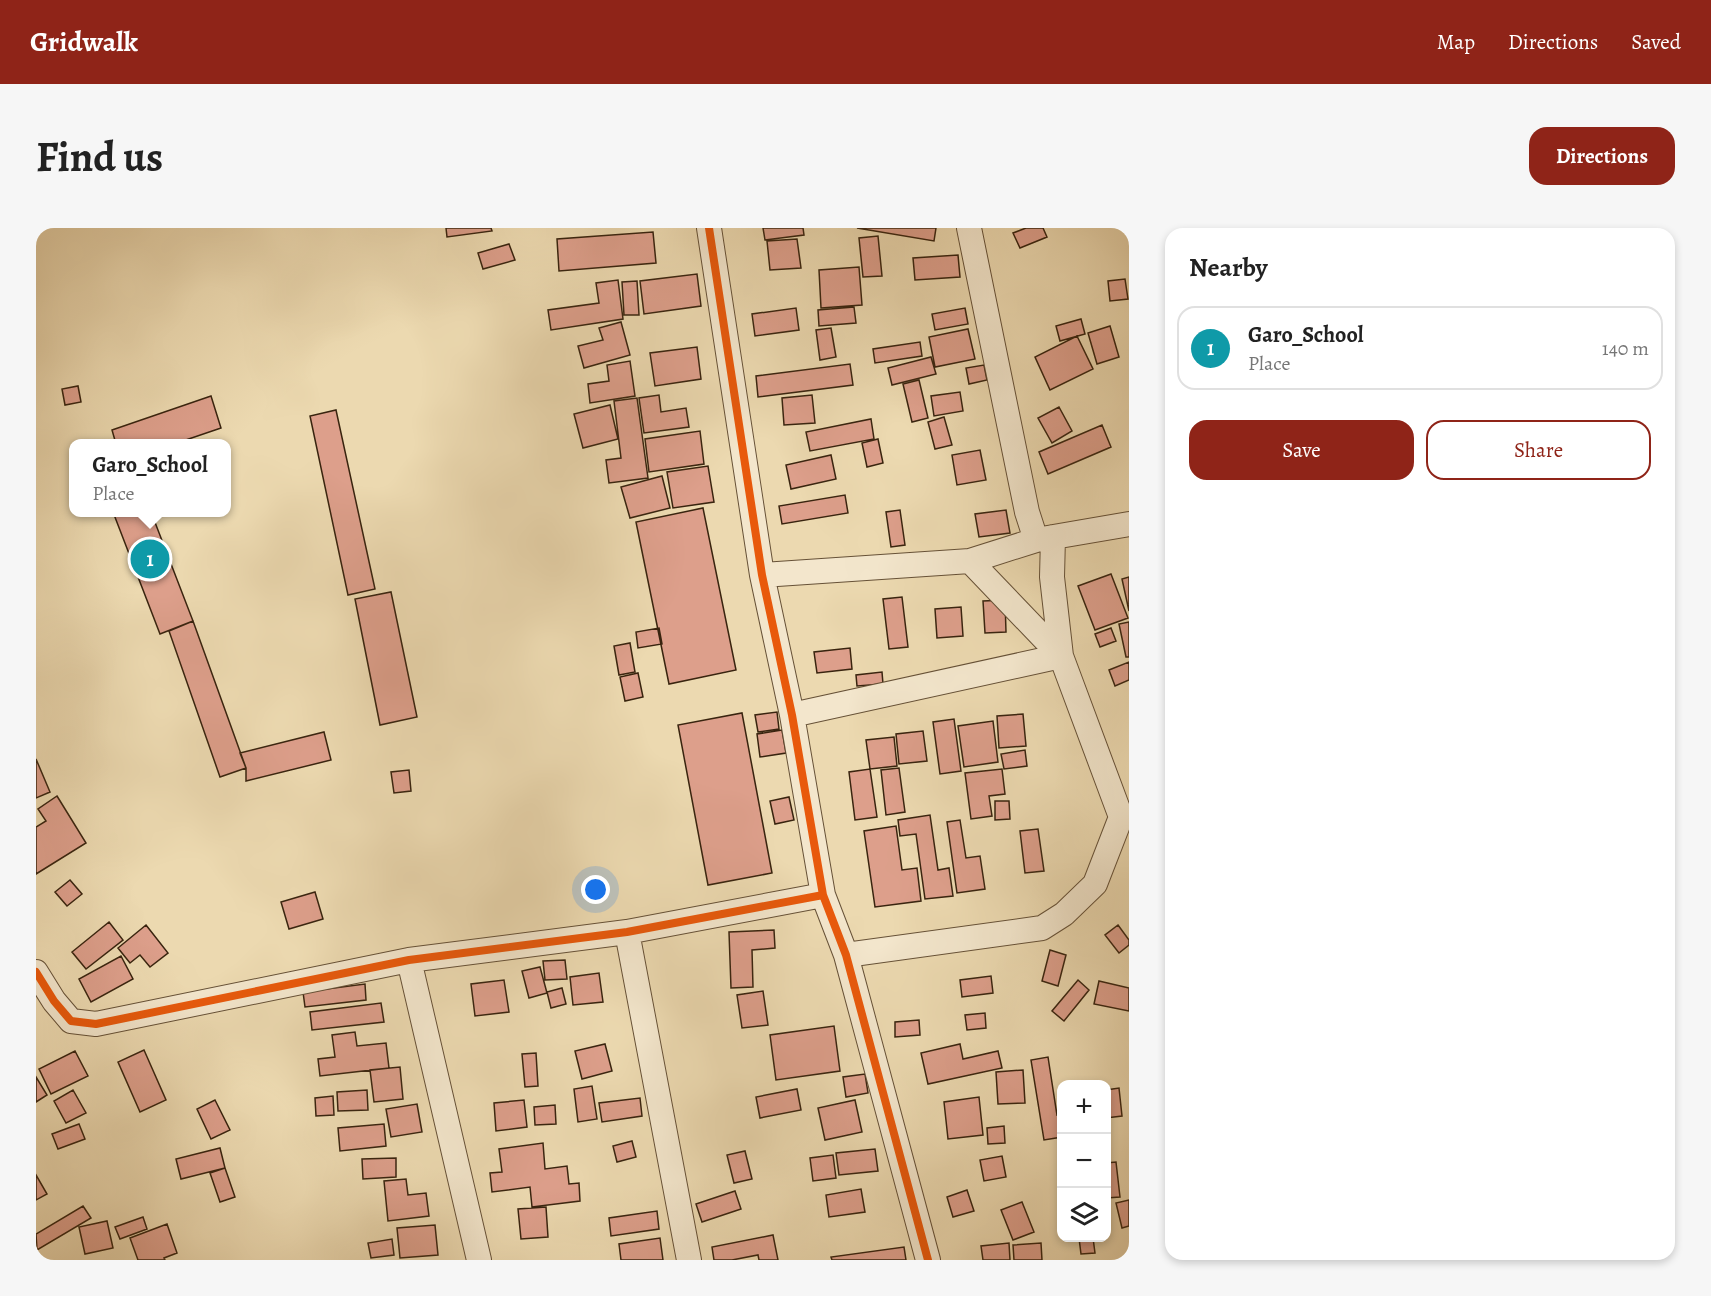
<!DOCTYPE html>
<html lang="en">
<head>
<meta charset="utf-8">
<style>
  :root { --surface:#fff; --page:#f6f6f6; --text:#222; --muted:#767676; --line:#e0e0e0; --accent:#8f2418 }
  body { margin:0; font-family:Alegreya,serif; background:var(--page); color:var(--text) }
  .controls { position:absolute; right:18px; bottom:18px; display:grid; overflow:hidden; border-radius:12px; box-shadow:0 3px 9px #0003 }
  .controls button { width:54px; height:54px; display:grid; place-items:center; padding:0; border:0; border-bottom:2px solid var(--line); background:var(--surface); color:var(--text); font:30px sans-serif }
  .you { position:absolute; left:560px; top:662px; width:21px; height:21px; margin:-15px; border:4px solid #fff; border-radius:50%; background:#1a73e8; box-shadow:0 0 0 9px #1a73e833 }
  .badge { display:grid; place-items:center; width:39px; height:39px; border-radius:50%; background:var(--accent); color:#fff; font-size:20px; font-weight:700 }
  .pin { position:absolute; translate:-50% -50%; border:3px solid #fff; box-shadow:0 2px 6px #0006 }
  .popup { position:absolute; left:33px; top:211px; width:162px; height:78px; box-sizing:border-box; display:grid; place-content:center; border-radius:12px; background:var(--surface); filter:drop-shadow(0 2px 4px #0005); font-size:20px; white-space:nowrap; color:var(--muted) }
  .popup b { font-size:22px; color:var(--text) }
  .popup::after { content:''; position:absolute; left:50%; top:100%; margin-left:-12px; border:12px solid transparent; border-top-color:var(--surface) }
  .list { margin:0; padding:0; list-style:none }
  h2 { display:flex; justify-content:space-between; align-items:center; height:78px; margin:0; padding:0 24px; font-size:26px }
  h2 small { font-size:20px; font-weight:400; color:var(--muted) }
  .list li { display:grid; grid-template-columns:39px 1fr auto; gap:18px; align-items:center; box-sizing:border-box; height:84px; margin:0 12px 12px; padding:0 12px; border:2px solid var(--line); border-radius:18px }
  .list b { display:block; font-size:22px; white-space:nowrap }
  .list p { margin:0; font-size:20px; white-space:nowrap; color:var(--muted) }
  .list em { font-size:20px; font-style:normal; color:var(--muted) }
  .actions { display:flex; gap:12px; padding:18px 24px }
  .actions a { flex:1; padding:14px 0; border:2px solid var(--accent); border-radius:18px; text-align:center; font-size:21px; color:var(--accent) }
  .actions .main { background:var(--accent); color:#fff }
  .icon { flex:none; width:33px; height:33px; fill:none; stroke:currentColor; stroke-width:2; stroke-linecap:round; stroke-linejoin:round }
  .map { position:relative; flex:none; width:1093px; height:1032px; overflow:hidden; border-radius:18px }
  header { display:flex; align-items:center; gap:36px; box-sizing:border-box; height:84px; padding:0 30px; background:var(--accent); color:#fff }
  header strong { font-size:28px }
  nav { display:flex; gap:33px; margin-inline-start:auto; font-size:21px }
  .intro { display:flex; align-items:center; justify-content:space-between; box-sizing:border-box; height:144px; padding:0 36px }
  h1 { margin:0; font-size:42px }
  .button { padding:15px 27px; border-radius:18px; background:var(--accent); color:#fff; font-size:21px; font-weight:700 }
  main { display:flex; gap:36px; padding:0 36px }
  aside { flex:1; background:var(--surface); border-radius:18px; box-shadow:0 3px 9px #0003 }
  .map>svg:first-child { display:block }
</style>
</head>
<body>
<header>
<strong>Gridwalk</strong>
<nav><a>Map</a><a>Directions</a><a>Saved</a></nav>
</header>
<div class="intro"><h1>Find us</h1><a class="button">Directions</a></div>
<main>
<div class="map">
<svg width="1093" height="1032" viewBox="0 0 1093 1032">
  <rect width="100%" height="100%" fill="#ecd9b0"/>
  <filter id="stains"><feTurbulence type="fractalNoise" baseFrequency=".00333" numOctaves="4"/><feColorMatrix values="0 0 0 0 .2 0 0 0 0 .09 0 0 0 0 .02 0 0 0 .5 -.17"/></filter>
  <radialGradient id="worn" r=".72"><stop offset=".6" stop-color="#630" stop-opacity="0"/><stop offset="1" stop-color="#630" stop-opacity=".3"/></radialGradient>
  <path fill="#dd9f8b" stroke="#39240f" stroke-width="1.5" d="M410,0H455L456,3L411,9Z
    M727,0H767L768,7L729,12Z
    M821,0H900L898,13Z
    M990,0H1007L1011,9L984,20L977,5Z
    M617,4L620,35L523,43L521,11Z
    M842,8L846,48L827,49L823,10Z
    M761,11L765,40L734,42L731,13Z
    M473,16L479,32L447,41L442,25Z
    M922,27L924,49L879,52L877,30Z
    M823,39L826,77L785,80L783,42Z
    M661,46L665,78L608,86L604,53Z
    M1089,51L1092,71L1074,73L1072,53Z
    M582,52L587,91L515,102L512,82L563,75L560,55Z
    M601,53L603,87H588L586,54Z
    M818,79L820,95L783,98L782,82Z
    M760,80L763,102L719,108L716,86Z
    M929,80L932,96L899,102L896,86Z
    M1045,91L1049,106L1024,113L1020,98Z
    M585,94L594,127L548,140L542,118L567,112L563,100Z
    M1074,98L1083,129L1061,136L1052,105Z
    M795,100L800,129L784,132L780,102Z
    M932,101L939,131L899,139L893,109Z
    M1041,108L1057,141L1014,162L999,129Z
    M884,114L886,128L839,135L837,121Z
    M661,119L665,151L619,158L614,125Z
    M895,129L900,146L856,157L852,140Z
    M594,133L599,168L554,175L552,156L573,153L571,137Z
    M814,136L817,157L722,169L720,148Z
    M948,137L951,152L933,156L930,140Z
    M883,152L892,190L876,194L867,156Z
    M42,158L45,174L29,177L26,161Z
    M924,164L927,183L898,188L895,168Z
    M623,167L625,184L650,180L653,199L608,205L603,170Z
    M776,167L779,195L748,197L746,170Z
    M175,168L185,200L138,216H80L76,202Z
    M601,170L612,250L573,255L570,232L585,230L578,173Z
    M574,177L582,211L547,220L538,186Z
    M1023,179L1036,203L1016,215L1002,190Z
    M300,182L339,361L312,367L274,188Z
    M908,189L916,217L899,221L892,194Z
    M835,191L838,211L774,223L770,204Z
    M1066,197L1075,219L1012,246L1003,224Z
    M664,203L668,236L613,244L609,211Z
    M842,211L847,235L831,239L826,215Z
    M944,222L950,252L921,257L916,227Z
    M795,227L800,251L755,261L750,237Z
    M672,238L678,274L637,280L631,244Z
    M626,248L634,280L594,290L585,259Z
    M809,267L812,285L746,296L743,278Z
    M667,280L700,442L633,456L600,294Z
    M864,282L869,317L855,319L850,284Z
    M970,282L974,305L943,309L939,286Z
    M77,284H115L157,393L124,406Z
    M1075,346L1092,390L1059,402L1042,358Z
    M1093,349V383L1086,351Z
    M355,364L381,489L344,497L319,371Z
    M866,369L872,419L853,421L847,371Z
    M969,372L970,404L949,405L947,373Z
    M925,379L927,408L901,410L899,381Z
    M157,393L210,540L184,549L133,403Z
    M1093,394V429H1090L1083,396Z
    M623,400L626,416L602,420L600,404Z
    M1075,400L1080,413L1064,419L1059,406Z
    M594,415L599,444L583,447L578,418Z
    M814,420L816,441L781,445L778,424Z
    M1093,434V452L1079,458L1073,442Z
    M846,444L847,456L821,458L820,447Z
    M602,445L607,469L589,473L584,449Z
    M741,484L743,501L722,504L719,487Z
    M706,485L736,645L672,657L642,497Z
    M987,486L990,518L963,520L961,488Z
    M918,491L925,543L904,546L897,494Z
    M957,493L962,534L928,539L922,498Z
    M746,502L750,525L724,529L721,506Z
    M887,503L891,533L863,536L860,506Z
    M288,504L295,532L210,553V540L204,525Z
    M858,509L861,538L834,541L830,512Z
    M989,522L991,538L968,541L965,526Z
    M0,531L14,564L0,570Z
    M863,540L869,584L850,587L845,542Z
    M834,541L841,589L819,592L813,544Z
    M966,541L969,566L953,568L956,588L935,591L929,545Z
    M373,542L375,563L358,565L355,544Z
    M21,568L50,615L0,646V599L10,593L2,581Z
    M753,569L758,592L739,596L734,573Z
    M959,573H973L974,591L959,592Z
    M894,587L902,642L913,640L917,668L889,671L880,606L864,608L862,592Z
    M924,592L930,630L944,628L949,661L921,665L911,594Z
    M860,598L866,642L881,640L885,673L839,679L828,603Z
    M1002,601L1008,643L989,645L984,603Z
    M34,652L46,666L31,678L19,664Z
    M279,664L287,691L253,701L245,674Z
    M73,694L87,712L50,741L36,724Z
    M110,697L132,725L114,739L104,727L94,735L82,720Z
    M1082,697L1093,712V717L1083,725L1069,707Z
    M738,702L739,720L716,722L717,759L695,760L693,704Z
    M1014,722L1030,727L1022,758L1006,753Z
    M85,728L97,751L55,774L43,751Z
    M529,732L531,751L509,752L507,733Z
    M504,739L511,765L493,770L486,743Z
    M563,745L567,774L537,777L534,749Z
    M955,748L957,765L926,769L924,752Z
    M468,752L473,784L439,788L435,756Z
    M1042,752L1053,762L1028,793L1016,783Z
    M1063,753L1093,760V783L1058,776Z
    M329,756L330,772L269,779L267,764Z
    M526,760L530,776L515,780L511,764Z
    M727,763L732,797L706,800L701,767Z
    M345,775L348,794L276,802L274,784Z
    M949,785L950,800L931,802L929,787Z
    M883,792L884,807L859,809V794Z
    M798,798L804,843L740,852L734,807Z
    M319,804L321,818L350,815L353,840L284,848L282,831L299,829L296,807Z
    M569,816L576,843L546,851L539,823Z
    M924,816L927,831L962,823L966,840L892,856L885,825Z
    M108,822L130,872L104,884L82,834Z
    M39,823L52,848L15,866L3,841Z
    M500,825L502,858L489,859L486,826Z
    M1012,829L1021,887L1026,886V909L1008,912L995,832Z
    M364,839L367,871L338,874L334,842Z
    M987,842L989,875L962,876L960,844Z
    M829,846L832,865L810,869L807,849Z
    M0,849L11,867L0,874Z
    M556,858L561,891L542,894L538,861Z
    M1083,860L1086,888L1070,890V862Z
    M761,861L765,882L724,890L720,869Z
    M37,862L50,885L30,895L18,873Z
    M331,862L332,882L302,883L301,864Z
    M297,868L298,887L280,888L279,870Z
    M943,869L947,907L912,911L908,874Z
    M604,870L606,888L566,894L563,875Z
    M179,872L194,902L175,911L161,881Z
    M488,872L491,899L460,903L458,875Z
    M819,872L826,904L789,912L782,880Z
    M381,876L386,904L355,909L350,881Z
    M519,877L520,896L499,897L498,879Z
    M43,896L49,911L22,921L16,906Z
    M348,896L350,918L304,923L302,900Z
    M968,898L969,915L952,916L951,900Z
    M596,913L600,929L581,934L577,918Z
    M507,915L509,941L531,938L533,956L543,955L544,973L496,979L494,959L456,964L454,945L466,944L463,921Z
    M184,920L189,940L145,951L140,931Z
    M839,921L842,943L803,947L800,925Z
    M709,923L716,951L698,955L691,927Z
    M797,927L800,950L777,953L774,930Z
    M966,928L970,949L948,953L944,932Z
    M360,930V949L327,951L326,931Z
    M1080,934L1084,969L1070,970V935Z
    M189,940L199,969L184,974L174,945Z
    M0,947L11,966L0,972Z
    M370,951L372,967L390,965L393,988L352,993L348,953Z
    M825,961L829,984L793,989L790,967Z
    M931,962L938,983L917,989L911,969Z
    M699,963L705,981L666,994L660,976Z
    M1093,972V998L1086,1000L1080,975Z
    M986,974L998,1004L977,1012L965,982Z
    M47,978L55,990L1,1022L0,1006Z
    M510,979L512,1009L485,1011L482,981Z
    M621,983L623,1001L575,1008L573,990Z
    M107,989L111,1001L84,1011L79,999Z
    M71,993L77,1020L49,1026L43,999Z
    M131,996L141,1025L128,1030L129,1032H102L94,1010Z
    M399,997L402,1027L364,1030L361,1000Z
    M737,1007L742,1032H723L722,1027L696,1032H678L676,1019Z
    M624,1010L627,1032H585L583,1016Z
    M1043,1010H1057L1059,1025L1045,1026Z
    M356,1011L358,1027L335,1030L332,1015Z
    M973,1015L974,1032H947L945,1018Z
    M1005,1015L1006,1032H978L977,1017Z
    M868,1019L870,1032H796L795,1029Z"/>
  <g fill="none" stroke-linecap="round" stroke-linejoin="round">
    <defs>
      <path id="minor" d="M673,0L726,347L756,487L787,667L810,727L892,1032
        M933,0L991,284L1000,312
        M934,333L1025,428
        M726,347L934,333L1000,312L1093,296
        M756,487L1025,428
        M591,704L653,1032
        M810,727L1006,700L1028,686L1059,656L1085,589L1025,428L1016,349L1017,309
        M373,732L443,1032
        M0,744L18,773L35,793L60,796L373,732L591,704L787,667"/>
    </defs>
    <use href="#minor" stroke="#665137" stroke-width="26"/>
    <use href="#minor" stroke="#f3e6cc" stroke-width="24"/>
    <defs>
      <path id="cycleway" d="M673,0L726,347L756,487L787,667L810,727L892,1032
        M0,744L18,773L35,793L60,796L373,732L591,704L787,667"/>
    </defs>
    <use href="#cycleway" stroke="#f3e6cc" stroke-width="11"/>
    <use href="#cycleway" stroke="#e8590c" stroke-width="8"/>
  </g>
  <rect width="100%" height="100%" filter="url(#stains)"/>
  <rect width="100%" height="100%" fill="url(#worn)"/>
</svg>
<div class="controls">
<button>+</button>
<button>−</button>
<button><svg class="icon" aria-label="layers" viewBox="0 0 24 24"><path d="M12 4l9 5-9 5-9-5zM3 14l9 5 9-5"/></svg></button>
</div>
<div class="you"></div>
<div class="pin badge" style="left:114px;top:331px;background:#0f9aa8">1</div>
<div class="popup"><b>Garo_School</b>Place</div>
</div>
<aside>
<h2>Nearby<small></small></h2>
<ul class="list">
<li><span class="badge" style="background:#0f9aa8">1</span><div><b>Garo_School</b><p>Place</p></div><em>140 m</em></li>
</ul>
<div class="actions"><a class="main">Save</a><a>Share</a></div>
</aside>
</main>
</body>
</html>
